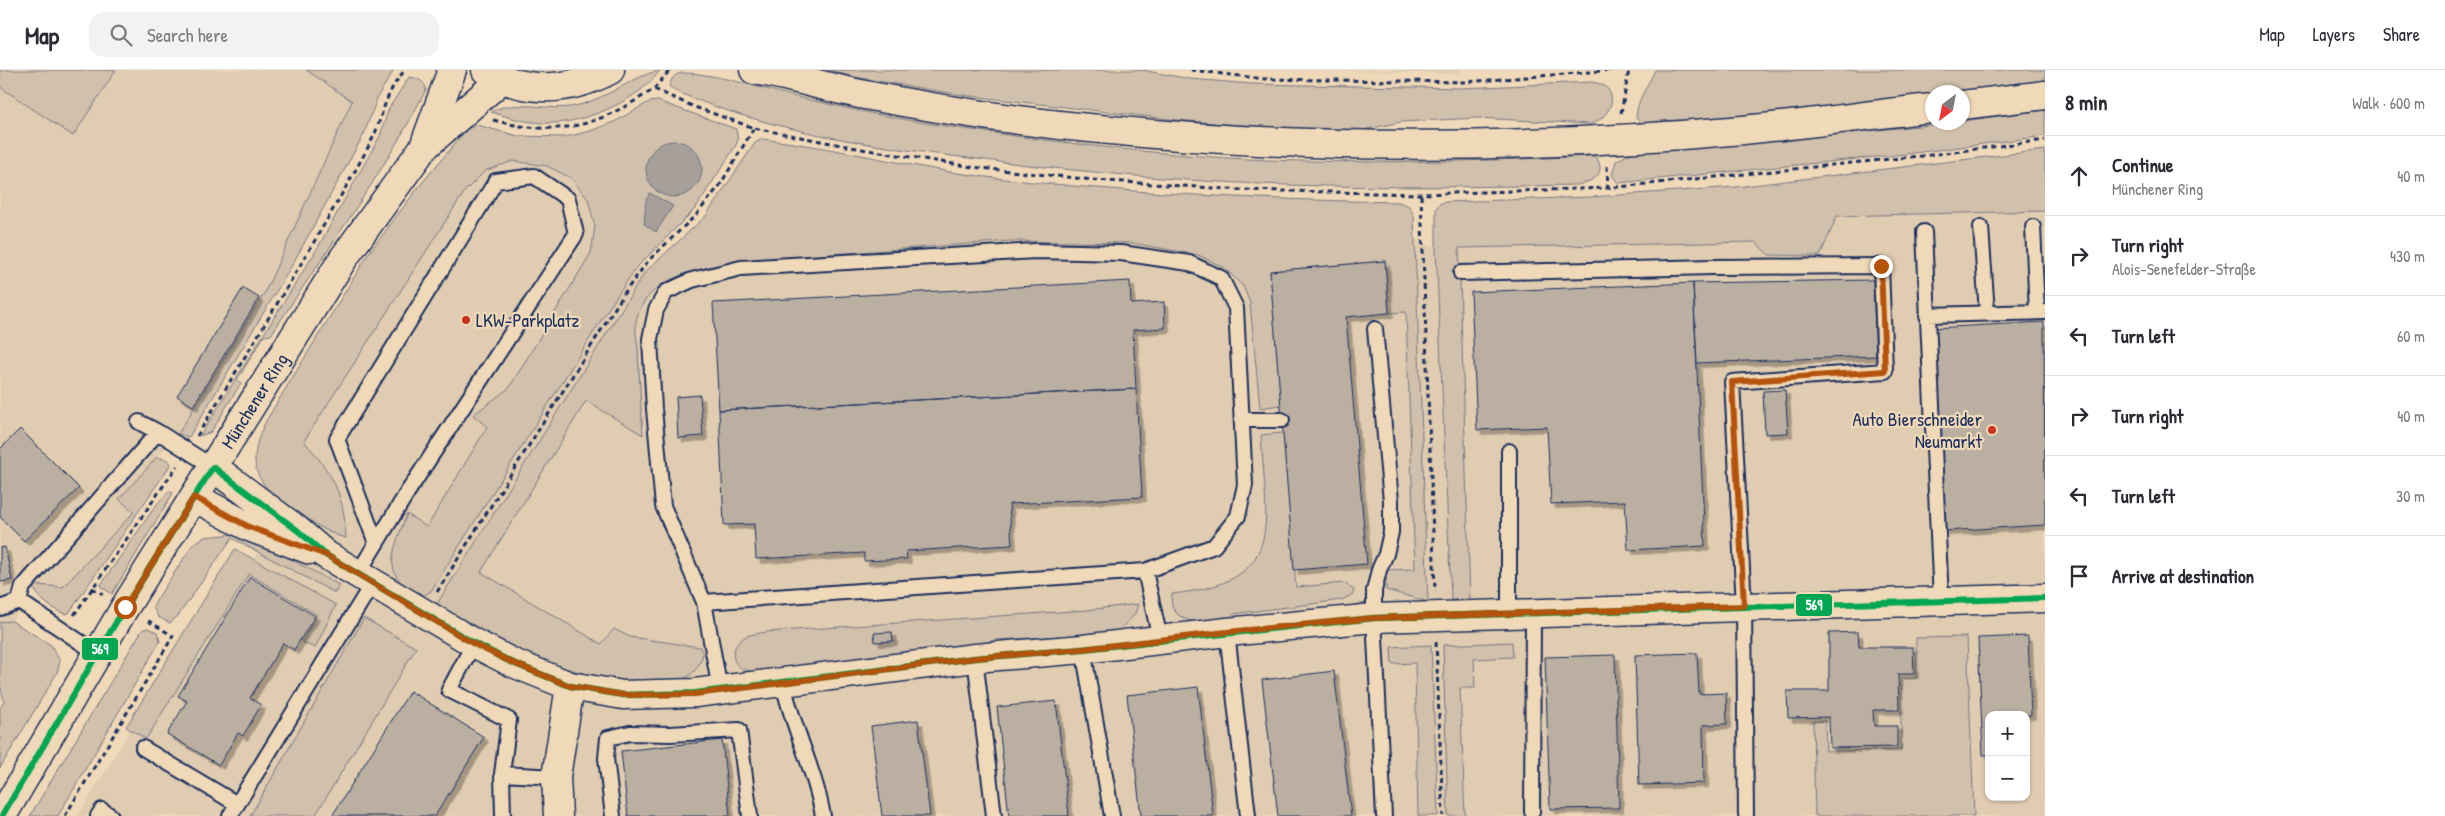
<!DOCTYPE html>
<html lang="en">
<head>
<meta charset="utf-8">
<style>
  :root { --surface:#fff; --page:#f2f2f3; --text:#2b2b33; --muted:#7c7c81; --line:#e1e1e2 }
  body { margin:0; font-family:"Patrick Hand",sans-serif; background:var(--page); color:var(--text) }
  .controls { position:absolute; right:15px; bottom:15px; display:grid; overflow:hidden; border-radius:10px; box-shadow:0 1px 4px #0004 }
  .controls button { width:45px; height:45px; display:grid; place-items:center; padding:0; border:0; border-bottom:1px solid var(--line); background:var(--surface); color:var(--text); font:25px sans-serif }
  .compass { position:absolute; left:1925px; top:15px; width:45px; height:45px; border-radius:50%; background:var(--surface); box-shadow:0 1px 4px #0004; rotate:212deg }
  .stop { position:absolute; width:15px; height:15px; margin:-11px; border:4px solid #b45309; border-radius:50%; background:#fff }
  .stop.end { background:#b45309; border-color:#fff; box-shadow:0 1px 5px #0008 }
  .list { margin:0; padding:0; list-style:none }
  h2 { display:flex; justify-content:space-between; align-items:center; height:65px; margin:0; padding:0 20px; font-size:21px }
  h2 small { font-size:16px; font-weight:400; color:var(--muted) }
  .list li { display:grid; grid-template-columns:32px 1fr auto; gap:15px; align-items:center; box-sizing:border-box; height:80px; padding:0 20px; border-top:1px solid var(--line) }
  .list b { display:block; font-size:19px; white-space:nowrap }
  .list p { margin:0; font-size:16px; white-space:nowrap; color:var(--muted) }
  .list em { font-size:16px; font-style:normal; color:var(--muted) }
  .icon { flex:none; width:28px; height:28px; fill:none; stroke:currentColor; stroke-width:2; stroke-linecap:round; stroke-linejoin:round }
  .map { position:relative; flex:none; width:2045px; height:746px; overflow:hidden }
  header { display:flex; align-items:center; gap:30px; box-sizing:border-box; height:70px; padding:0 25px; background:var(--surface); border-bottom:1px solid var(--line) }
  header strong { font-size:24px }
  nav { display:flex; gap:28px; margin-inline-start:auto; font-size:18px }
  .search { width:350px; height:45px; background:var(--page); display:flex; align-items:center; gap:12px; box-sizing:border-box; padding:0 18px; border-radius:15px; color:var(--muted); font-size:19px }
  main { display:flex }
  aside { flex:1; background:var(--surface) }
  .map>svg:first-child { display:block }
</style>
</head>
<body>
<header>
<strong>Map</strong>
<div class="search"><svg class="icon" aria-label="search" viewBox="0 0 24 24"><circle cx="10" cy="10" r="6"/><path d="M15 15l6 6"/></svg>Search here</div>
<nav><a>Map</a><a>Layers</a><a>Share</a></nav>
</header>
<main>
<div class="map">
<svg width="2045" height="746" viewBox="0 0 2045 746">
  <defs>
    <filter id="shadow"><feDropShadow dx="4.5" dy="4.5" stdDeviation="0" flood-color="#0004"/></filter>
  </defs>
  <rect width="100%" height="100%" fill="#f0d9b8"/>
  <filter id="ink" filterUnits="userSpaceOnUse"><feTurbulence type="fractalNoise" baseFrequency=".02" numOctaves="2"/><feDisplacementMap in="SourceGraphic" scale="10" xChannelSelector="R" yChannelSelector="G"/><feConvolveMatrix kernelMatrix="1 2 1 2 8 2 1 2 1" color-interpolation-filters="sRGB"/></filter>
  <g filter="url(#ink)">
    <path fill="#e0ccb1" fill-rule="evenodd" d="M116,0H306L352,30L265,222L178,364L119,429L135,442L63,517L35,515L12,551L0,552V17L73,66Z
      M1329,0H1461V4Z
      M513,91L547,96L571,108L588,129L595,157L591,183L653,205L815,120L1414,169L1437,178L1755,172L1769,185L1820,186L1837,146L2045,141V746H78L130,660L146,669L249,504L280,419L304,371L465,121L485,100ZM1989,645H2026V727H1989Z"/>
    <path fill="#d1c0ab" stroke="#767884" d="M0,0H116L73,66L0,17Z
      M306,0H394L378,26L364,64L291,197L189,367L178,364L265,222L352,31Z
      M660,0C642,29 585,53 552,53C531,54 510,48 491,42C514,28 549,42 575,36C605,30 631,7 660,0Z
      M828,0H1142L1190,9L1252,14L1462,18L1592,12C1623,16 1613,48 1590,54L1477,48L1401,52L1358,61L1280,59L1177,50L962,25L854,7Z
      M1655,0H2045V13L1961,22H1932V26L1709,49L1641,53L1636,48C1637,29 1648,16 1655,0Z
      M681,3C709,2 760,18 789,25C847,39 906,51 965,59C1077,75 1191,89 1304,91C1400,93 1495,91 1590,86L1596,87C1608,105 1591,112 1577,115C1480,117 1384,118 1287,115C1190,112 1091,103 994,91C890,79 770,63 673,20L669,16C671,9 674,5 681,3Z
      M409,7C417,8 426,11 426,20C382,106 324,184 271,265L264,266L237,310L241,313L211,362L200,366L317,179L380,66L389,38Z
      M658,31L736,59L738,70L735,77L695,139L635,199L607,241L431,521L422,527C378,506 393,481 407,444L427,457L487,357L473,345L509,318L591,183L595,157L588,129L571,108L547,96L513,91L485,101L465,121L304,371C333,405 344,422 346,468C329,464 316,454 302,445C259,417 241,400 267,349L369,183L417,119L467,59L477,55L518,66L566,67L590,61L616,51L649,32Z
      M2045,40V66L1906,84L1618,113L1612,105L1616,91L1631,83L1962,52L1963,51Z
      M762,69C837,77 911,98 986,107C1123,123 1261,130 1399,132L1409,136L1414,146L1428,532L1386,520V500L1415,499L1406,242L1389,243L1385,191L1270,201L1281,335L1260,338L1250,233L1243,216L1225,198L1198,185L1132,173L1011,171L750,190C711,197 650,202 637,247C634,256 637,269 638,278C639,307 641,336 643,365L586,331L481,502L601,574L614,559L630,567L700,577L703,583C701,594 694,605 683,609C647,622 554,598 519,583C490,572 463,552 435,537L645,202L705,147L755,73Z
      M2045,80V141L1837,146L1820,186L1769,185L1755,172L1459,178L1470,529L1451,530L1436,178V139L1439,134L1445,132L1591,127L1736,117Z
      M1283,363L1296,517L1344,513L1354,520L1353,524L1342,530L1233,544V554C1214,554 1165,557 1172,524C1287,512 1266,456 1261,365Z
      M157,387L168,390L171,394L69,543L65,544C51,539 41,530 33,518L35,515L63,517L134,442L119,429Z
      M169,421L173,423L112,524L100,516L157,434Z
      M234,464L281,484L339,515L335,523L232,468L178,546L170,553L158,547L153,537L157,529L194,473L205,467Z
      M235,479L336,535L315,578L302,572L317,545L249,504L146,669L126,657Z
      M1138,534L1135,544L1117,563L996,570L936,585H878L758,603C753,602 747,601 743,599C727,591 733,572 747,566C753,564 760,563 766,562L1087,540Z
      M364,548L416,578L315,746H250Z
      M12,551L51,575L60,591L57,603L0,698V638L4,632L0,614V552Z
      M147,558L157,562L160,571L58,746H30L142,560Z
      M1967,567L1974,746H1815L1813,651H1825L1826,681L1901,680V609L1916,608V568Z
      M1512,572L1513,587L1474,589L1475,618H1460L1465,746H1448L1443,575Z
      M1431,575L1438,746H1418L1415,593L1392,594L1391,577Z"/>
    <path fill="#a79f99" stroke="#6f7281" d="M646 99a28 28 0 1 1 56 0a28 28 0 1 1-56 0Z
      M650,123L673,136L656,162L644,154L646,130Z"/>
    <path fill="#bbafa2" stroke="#1b2f5e" filter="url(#shadow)" d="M1385,191L1389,243L1346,247L1367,494L1294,500L1270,201Z
      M1873,210L1876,286L1697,293L1693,213Z
      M1130,211L1131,234L1164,232L1165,258L1133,260L1136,319L719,340L713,233Z
      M1693,213L1705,476L1628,480L1625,431L1551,434L1547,357L1477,360L1471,222Z
      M243,218L259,228L193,336L177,326Z
      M2044,252L2045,455L1944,461L1933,258Z
      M1136,319L1142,427L1009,434L1012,475L906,481L907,489L864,491V483L756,489L754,454L724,455L719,340Z
      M1785,320L1788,363L1765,364L1763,321Z
      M700,325L703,366L678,368L676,327Z
      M20,359L79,418L24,471L0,447V379Z
      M5,477L12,510L0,512V478Z
      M250,507L315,546L294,580L283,573L250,628L261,635L243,666L238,663L219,695L167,664L187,631L178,626Z
      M892,562L893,571L875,572L874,563Z
      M1858,562L1859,577H1913L1914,604H1898L1899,640H1873L1874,656H1897V677L1830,678L1829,647L1788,648L1787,621H1829V563Z
      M2028,566L2031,645H1989V685H1983L1978,568Z
      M1697,583L1699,624L1726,623L1727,654L1703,655L1704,713L1639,715L1635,585Z
      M1615,585L1619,738L1550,739L1545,587Z
      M1334,601L1351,746H1278L1262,610Z
      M1198,617L1213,746H1141L1127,625Z
      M410,621L484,667L435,746H332Z
      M1056,631L1069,746H1009L997,637Z
      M918,650L930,746H882L871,656Z
      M722,670L730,746H628L621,681Z"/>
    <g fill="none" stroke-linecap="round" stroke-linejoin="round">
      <defs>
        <path id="lane" d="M1981,157L1987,243
          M2033,157L2037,242
          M1924,162L1941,530
          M1461,203L1713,197L1881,196L1885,301L1732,312L1744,536L1746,745
          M1927,245L2045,242
          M1375,259L1391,431V462L1386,484L1379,500L1374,521V548L1384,746
          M1242,350H1282
          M139,352L158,362L213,397
          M1509,381V543
          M357,505L407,423L576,164L568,129L534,106L496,111L337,369L376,473
          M19,531L23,517L158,362
          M704,532L663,436L654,339L650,269L656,240L666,222L692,210L741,198L1036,181L1121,183L1189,193L1221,208L1236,238L1245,415L1238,446L1214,476L1145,501
          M0,538L19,531L98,584
          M1227,562L1248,746
          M474,573L449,620L509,650L502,704L503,746
          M1083,579L1112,746
          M975,588L994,746
          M783,613C793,659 815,700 823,746
          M720,620L704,532L1145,501L1160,569
          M143,678L237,734
          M502,704L556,707
          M1532,742L1533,542
          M98,746L102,740L111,746
          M230,746L372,514
          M613,746L606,688L608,668L630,663L670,664L739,660L750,746"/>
        <path id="street" d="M213,397L297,460L326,485L474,573L513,593L570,616L623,625L695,623L975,588L1083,579L1227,562L1374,548L2045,528
          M194,427L249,457L310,480
          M558,746L556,707L570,616"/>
        <g id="secondary">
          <path d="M486,0C526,25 570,21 610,0"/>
          <path d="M754,0C791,6 828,18 865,25C943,40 1022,52 1100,59C1314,81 1529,79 1743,60C1806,54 1869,45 1932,38"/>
          <path d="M1962,35L2045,25"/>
          <path d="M426,71L452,0"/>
          <path id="s1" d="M2,746L125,537L343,189L424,77L502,9"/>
        </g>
      </defs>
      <use href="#lane" stroke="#1b2f5e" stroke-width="18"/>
      <use href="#street" stroke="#1b2f5e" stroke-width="31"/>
      <use href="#secondary" stroke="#1b2f5e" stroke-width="31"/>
      <path stroke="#1b2f5e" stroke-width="3" stroke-dasharray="5 4" stroke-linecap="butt" d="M1191,0L1264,9L1466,12L1613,0
        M654,19L670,0
        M1621,43L1629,0
        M493,50C561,68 597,56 654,19L692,36L754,58L862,79L972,97L1094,110L1242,120L1421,124L1608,118L1930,85L2045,70
        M1607,96L1608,118
        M1421,125L1435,521
        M197,366C250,278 304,191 355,101C362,88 370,75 376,61C384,38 388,19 405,0
        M92,518L103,524
        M437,522L625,222L648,191L697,144L720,115L754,58
        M74,545L177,396
        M1436,572L1443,746
        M65,746L173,566L147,550"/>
      <use href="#lane" stroke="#f0d9b8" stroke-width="14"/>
      <use href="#street" stroke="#f0d9b8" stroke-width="28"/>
      <use href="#secondary" stroke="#f0d9b8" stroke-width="28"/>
      <defs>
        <path id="bus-1" d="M2,746L125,537L213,397L297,460L326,485L474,573L513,593L570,616L623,625L695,623L975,588L1083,579L1374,548L2045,528"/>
      </defs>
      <use href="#bus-1" stroke="#f0d9b8" stroke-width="10"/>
      <use href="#bus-1" stroke="#00a651" stroke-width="6"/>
    </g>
  </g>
  <g fill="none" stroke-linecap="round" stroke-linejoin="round" filter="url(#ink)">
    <path stroke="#b45309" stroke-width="6" d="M125,537L194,427L249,457L326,485L474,574L513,593L570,616L623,625L695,624L975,588L1082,579L1227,562L1374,548L1744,536L1732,312L1885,301L1881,196"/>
  </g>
  <g fill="#c8321e" stroke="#f0d9b8" stroke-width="2">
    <circle cx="466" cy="250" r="5"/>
    <circle cx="1992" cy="360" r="5"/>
  </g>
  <g text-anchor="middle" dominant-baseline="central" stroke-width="4.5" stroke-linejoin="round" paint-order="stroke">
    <g font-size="19" fill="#1b2f5e" stroke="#f0d9b8" text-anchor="start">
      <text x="476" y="250">LKW-Parkplatz</text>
      <text x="1982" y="349" text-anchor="end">Auto Bierschneider<tspan x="1982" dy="22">Neumarkt</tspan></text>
    </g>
    <g font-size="19" fill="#1b2f5e" stroke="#f0d9b8">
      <text stroke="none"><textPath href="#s1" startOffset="486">Münchener Ring</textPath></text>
    </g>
  </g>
  <g stroke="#f0d9b8" stroke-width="2">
    <rect x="1795" y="523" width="38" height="24" rx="5" fill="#00a651"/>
    <rect x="81" y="567" width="38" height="24" rx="5" fill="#00a651"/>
  </g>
  <g font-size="14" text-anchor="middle" font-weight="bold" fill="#fff">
    <text x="1814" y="540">569</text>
    <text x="100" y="584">569</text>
  </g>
</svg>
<div class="controls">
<button>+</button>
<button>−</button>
</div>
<svg class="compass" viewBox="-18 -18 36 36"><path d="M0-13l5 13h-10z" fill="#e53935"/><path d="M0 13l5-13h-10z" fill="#7c7c81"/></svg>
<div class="stop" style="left:125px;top:537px"></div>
<div class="stop end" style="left:1881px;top:196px"></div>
</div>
<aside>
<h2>8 min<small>Walk · 600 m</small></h2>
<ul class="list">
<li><svg class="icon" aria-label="ahead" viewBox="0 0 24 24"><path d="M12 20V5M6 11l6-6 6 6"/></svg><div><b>Continue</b><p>Münchener Ring</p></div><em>40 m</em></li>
<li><svg class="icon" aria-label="right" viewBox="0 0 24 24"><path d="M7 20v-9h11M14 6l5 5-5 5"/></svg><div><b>Turn right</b><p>Alois-Senefelder-Straße</p></div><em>430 m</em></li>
<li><svg class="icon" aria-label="left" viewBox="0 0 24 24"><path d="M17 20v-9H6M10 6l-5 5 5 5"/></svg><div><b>Turn left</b></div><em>60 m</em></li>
<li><svg class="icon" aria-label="right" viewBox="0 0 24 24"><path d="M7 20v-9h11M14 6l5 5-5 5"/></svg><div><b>Turn right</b></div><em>40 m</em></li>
<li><svg class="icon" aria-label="left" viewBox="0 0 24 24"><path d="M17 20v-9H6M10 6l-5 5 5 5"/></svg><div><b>Turn left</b></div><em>30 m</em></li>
<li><svg class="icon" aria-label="arrive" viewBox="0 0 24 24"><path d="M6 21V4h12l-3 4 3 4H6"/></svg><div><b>Arrive at destination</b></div></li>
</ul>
</aside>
</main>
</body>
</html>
